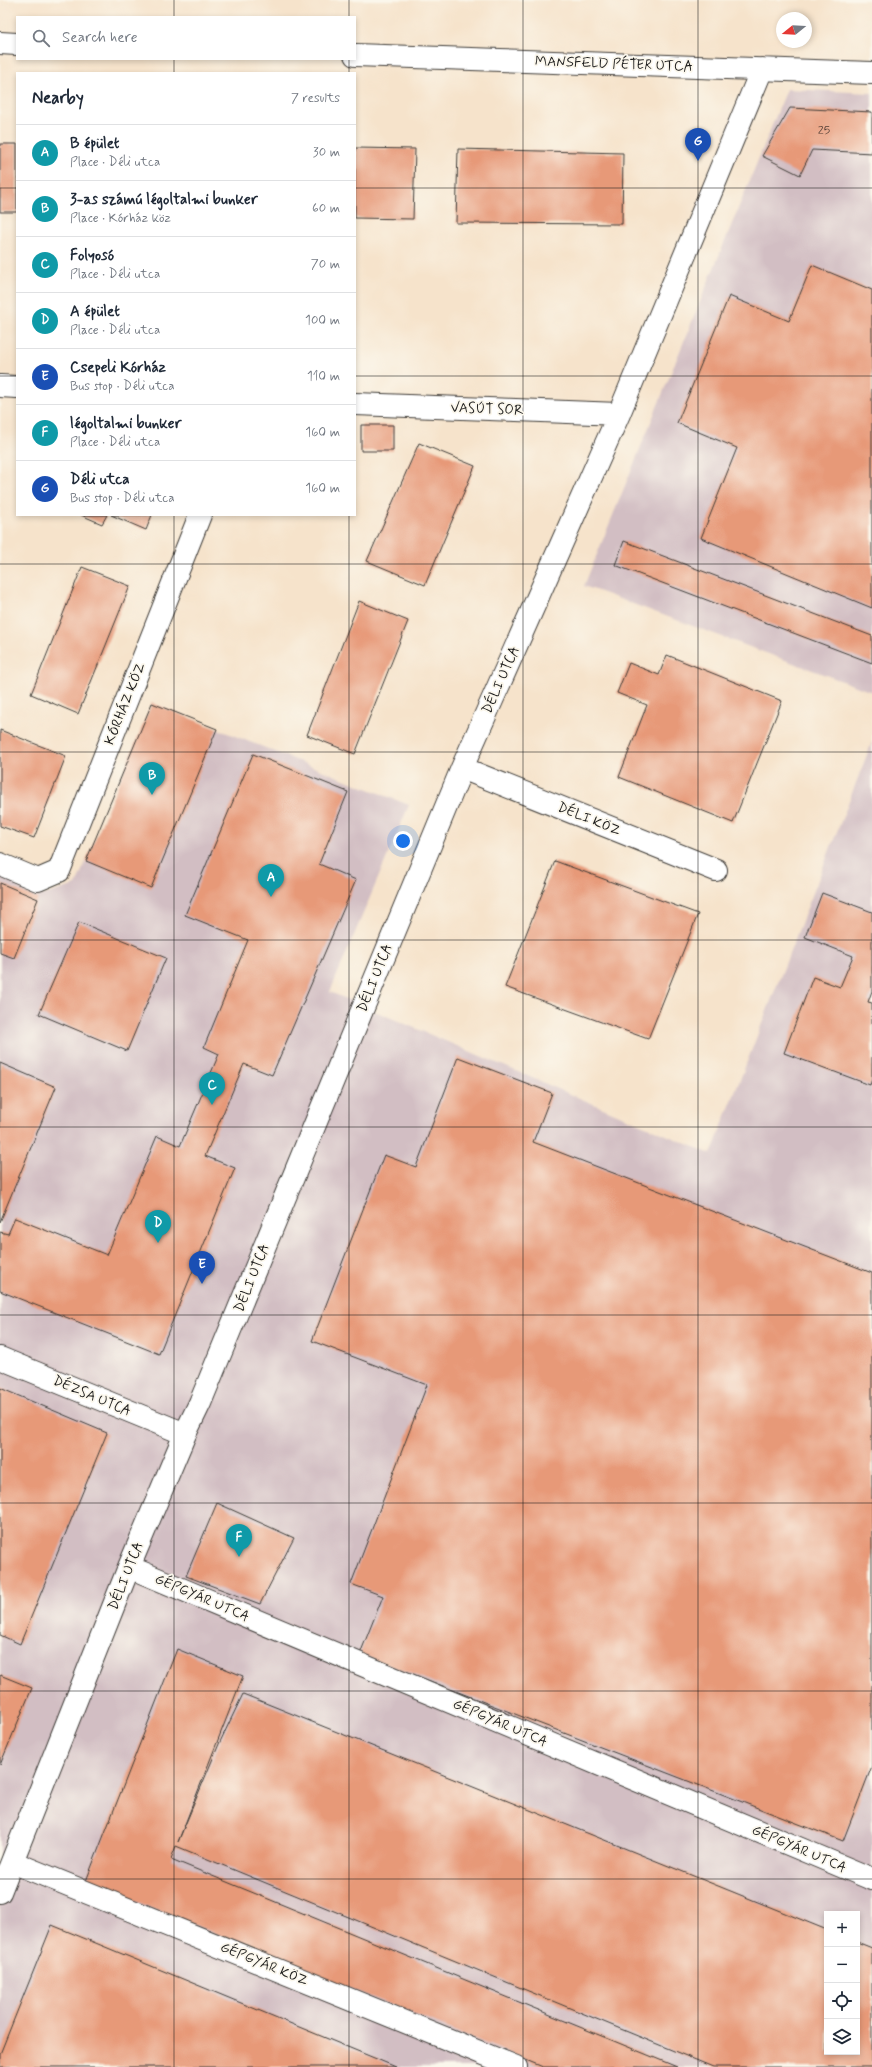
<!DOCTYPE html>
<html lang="en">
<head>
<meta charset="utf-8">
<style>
  :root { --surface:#fff; --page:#f6f6f7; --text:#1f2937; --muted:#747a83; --line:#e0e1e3; --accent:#d93025 }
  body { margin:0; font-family:Mynerve,sans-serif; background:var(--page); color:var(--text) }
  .controls { position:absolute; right:12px; bottom:12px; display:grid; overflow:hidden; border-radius:0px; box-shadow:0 2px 6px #0003 }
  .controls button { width:36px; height:36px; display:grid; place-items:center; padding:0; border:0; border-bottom:1px solid var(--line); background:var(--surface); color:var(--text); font:20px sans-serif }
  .compass { position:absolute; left:776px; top:12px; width:36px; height:36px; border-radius:50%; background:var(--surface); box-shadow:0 2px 6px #0003; rotate:252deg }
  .you { position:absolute; left:403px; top:841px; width:14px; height:14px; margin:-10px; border:3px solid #fff; border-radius:50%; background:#1a73e8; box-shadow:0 0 0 6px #1a73e833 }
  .badge { display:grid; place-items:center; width:26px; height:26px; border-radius:50%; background:var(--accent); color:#fff; font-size:13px; font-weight:700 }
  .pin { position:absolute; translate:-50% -33px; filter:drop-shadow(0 1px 2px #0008) }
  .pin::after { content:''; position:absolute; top:21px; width:14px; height:12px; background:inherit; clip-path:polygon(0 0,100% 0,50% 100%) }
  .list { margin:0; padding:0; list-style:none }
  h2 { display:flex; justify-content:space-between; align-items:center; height:52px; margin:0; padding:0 16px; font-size:17px }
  h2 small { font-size:13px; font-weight:400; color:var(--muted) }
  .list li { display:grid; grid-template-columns:26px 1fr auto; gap:12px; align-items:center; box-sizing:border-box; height:56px; padding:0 16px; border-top:1px solid var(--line) }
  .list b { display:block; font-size:15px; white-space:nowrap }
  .list p { margin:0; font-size:13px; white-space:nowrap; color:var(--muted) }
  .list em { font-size:13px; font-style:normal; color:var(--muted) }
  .icon { flex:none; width:22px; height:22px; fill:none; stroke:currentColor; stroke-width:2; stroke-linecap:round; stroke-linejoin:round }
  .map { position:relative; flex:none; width:872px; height:2067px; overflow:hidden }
  .search { position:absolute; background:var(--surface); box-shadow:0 2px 6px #0003; left:16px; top:16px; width:340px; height:44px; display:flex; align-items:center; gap:10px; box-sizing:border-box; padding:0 14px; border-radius:0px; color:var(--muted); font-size:15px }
  .panel { position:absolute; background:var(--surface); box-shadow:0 2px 6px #0003; left:16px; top:72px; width:340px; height:444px; border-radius:0px }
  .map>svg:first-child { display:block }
</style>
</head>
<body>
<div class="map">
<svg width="872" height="2067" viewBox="0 0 872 2067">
  <rect width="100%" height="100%" fill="#fbf7ec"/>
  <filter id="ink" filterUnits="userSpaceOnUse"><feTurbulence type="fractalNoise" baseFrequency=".025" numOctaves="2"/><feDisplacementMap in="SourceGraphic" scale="8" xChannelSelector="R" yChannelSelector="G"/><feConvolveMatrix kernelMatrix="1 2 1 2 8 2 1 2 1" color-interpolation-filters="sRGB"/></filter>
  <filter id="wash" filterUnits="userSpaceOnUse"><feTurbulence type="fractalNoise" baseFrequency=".012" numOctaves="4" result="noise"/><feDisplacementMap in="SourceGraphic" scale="16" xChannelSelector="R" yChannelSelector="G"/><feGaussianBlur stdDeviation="0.9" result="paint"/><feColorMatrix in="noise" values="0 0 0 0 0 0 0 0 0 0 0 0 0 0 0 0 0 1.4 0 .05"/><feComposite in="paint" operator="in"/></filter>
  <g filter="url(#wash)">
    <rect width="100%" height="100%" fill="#f6e3cb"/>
    <path fill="#d2bec3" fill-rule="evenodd" d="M787,89L872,93V692L584,586Z
      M152,703L409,805L330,992L711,1154L872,742V2067H0V876L44,895L76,885ZM827,1914H857V2052H827Z"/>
    <g id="blocks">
      <path fill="#e79978" d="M790,108L872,112V153L812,150L800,175L762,156Z
        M0,144H17V212H0Z
        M355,148L415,149L413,219L355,218Z
        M458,149L623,153L622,224L456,223Z
        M812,265L872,290V608L701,538L737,448L677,423L729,296L789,321Z
        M361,425H393V451H361Z
        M419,443L475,466L425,585L367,561Z
        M81,515H107L102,524Z
        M111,515H152L146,530Z
        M624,541L872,636V663L615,565Z
        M82,567L130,586L78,714L31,694Z
        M359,601L408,621L355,754L307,735Z
        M667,655L782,701L733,823L619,777L647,705L617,693L629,663L659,675Z
        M152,703L217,729L151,888L86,861Z
        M0,730L66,756L34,838L0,826Z
        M253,754L348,792L319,864L356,880L272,1075L244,1064L205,1156L235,1168L159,1354L0,1291V1232L8,1234L15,1218L107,1255L157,1136L180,1146L219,1054L204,1047L248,940L185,915Z
        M555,861L698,914L648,1039L505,987Z
        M0,883L38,899L14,958L0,953Z
        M822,893L872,912V991L868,1002L872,1003V1079L870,1085L784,1053L813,977L840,987L853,956L805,937Z
        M79,922L166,958L127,1051L39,1014Z
        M458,1057L552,1093L533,1142L872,1273V1766L843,1841L360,1654L383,1596L351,1584L427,1385L312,1341L384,1155L416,1167Z
        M0,1063L56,1087L0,1222Z
        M0,1388L107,1433L20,1644L0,1635Z
        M217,1503L294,1538L260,1604L186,1576Z
        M177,1649L243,1676L178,1842L219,1744L243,1694L827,1930V2052H857V1942L872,1948V2067H713L176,1846L171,1859L677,2067H543L86,1881Z
        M0,1675L32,1688L0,1765Z
        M52,1925L396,2067H0V2054Z"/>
    </g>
  </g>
  <g filter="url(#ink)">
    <use href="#blocks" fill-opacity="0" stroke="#3d3a36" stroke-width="1"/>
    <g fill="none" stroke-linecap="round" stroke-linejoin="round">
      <defs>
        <path id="minor" d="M0,43L17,44
          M355,55L872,73
          M0,386L17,387
          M355,404L619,414
          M462,768L716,870
          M0,864L38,880L59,871L200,515
          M0,1358L185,1434
          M129,1567L872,1879
          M12,1862L516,2067
          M0,1892L129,1567L185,1434L200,1403L462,768L619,414L762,69"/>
      </defs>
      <use href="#minor" stroke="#3d3a36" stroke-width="24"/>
      <use href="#minor" stroke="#fff" stroke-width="22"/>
    </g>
  </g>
  <path fill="none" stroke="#1c1c1c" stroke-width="1" stroke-opacity="0.55" d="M174,0V17M349,0V17M523,0V2067M698,0V2067M174,59V73M349,59V73M0,188H17M355,188H872M0,376H17M355,376H872M174,515V2067M349,515V2067M0,564H872M0,752H872M0,940H872M0,1127H872M0,1315H872M0,1503H872M0,1691H872M0,1879H872"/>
  <g text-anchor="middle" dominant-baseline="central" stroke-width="3.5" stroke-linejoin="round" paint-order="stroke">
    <g font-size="12" fill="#4f3b33">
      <text x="824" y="131">25</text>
    </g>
    <g font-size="14" fill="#1c1c1c" stroke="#fbf7ec">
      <text transform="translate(614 64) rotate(2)">MANSFELD PÉTER UTCA</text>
      <text transform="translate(487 409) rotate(2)">VASÚT SOR</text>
      <text transform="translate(501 680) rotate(-66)">DÉLI UTCA</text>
      <text transform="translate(125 704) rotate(-68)">KÓRHÁZ KÖZ</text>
      <text transform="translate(589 819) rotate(22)">DÉLI KÖZ</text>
      <text transform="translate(375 978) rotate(-68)">DÉLI UTCA</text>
      <text transform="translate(252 1278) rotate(-68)">DÉLI UTCA</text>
      <text transform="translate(92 1396) rotate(23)">DÉZSA UTCA</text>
      <text transform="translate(126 1576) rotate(-68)">DÉLI UTCA</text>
      <text transform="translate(202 1598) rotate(23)">GÉPGYÁR UTCA</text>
      <text transform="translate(500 1723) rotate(23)">GÉPGYÁR UTCA</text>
      <text transform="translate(799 1849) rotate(23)">GÉPGYÁR UTCA</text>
      <text transform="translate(264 1964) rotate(22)">GÉPGYÁR KÖZ</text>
    </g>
  </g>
</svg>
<div class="controls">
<button>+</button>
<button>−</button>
<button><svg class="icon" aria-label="locate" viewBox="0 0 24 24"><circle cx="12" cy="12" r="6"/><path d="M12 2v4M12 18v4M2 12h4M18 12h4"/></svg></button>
<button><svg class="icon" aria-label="layers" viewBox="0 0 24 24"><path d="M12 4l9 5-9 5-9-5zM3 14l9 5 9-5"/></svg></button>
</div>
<svg class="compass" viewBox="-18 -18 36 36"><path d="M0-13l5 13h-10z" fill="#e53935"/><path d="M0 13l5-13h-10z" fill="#747a83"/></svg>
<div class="you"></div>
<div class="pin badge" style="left:271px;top:897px;background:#0f9aa8">A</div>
<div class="pin badge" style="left:152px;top:795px;background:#0f9aa8">B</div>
<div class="pin badge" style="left:212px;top:1105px;background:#0f9aa8">C</div>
<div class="pin badge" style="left:158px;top:1243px;background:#0f9aa8">D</div>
<div class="pin badge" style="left:202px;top:1284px;background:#1a4fb4">E</div>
<div class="pin badge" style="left:239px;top:1557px;background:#0f9aa8">F</div>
<div class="pin badge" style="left:698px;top:161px;background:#1a4fb4">G</div>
<div class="search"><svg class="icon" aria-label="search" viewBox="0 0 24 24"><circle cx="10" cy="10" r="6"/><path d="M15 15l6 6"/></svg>Search here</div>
<section class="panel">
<h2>Nearby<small>7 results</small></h2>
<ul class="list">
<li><span class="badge" style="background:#0f9aa8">A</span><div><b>B épület</b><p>Place · Déli utca</p></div><em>30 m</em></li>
<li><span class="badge" style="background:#0f9aa8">B</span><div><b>3-as számú légoltalmi bunker</b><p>Place · Kórház köz</p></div><em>60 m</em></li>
<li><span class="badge" style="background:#0f9aa8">C</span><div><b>Folyosó</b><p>Place · Déli utca</p></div><em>70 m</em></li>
<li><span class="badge" style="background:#0f9aa8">D</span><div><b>A épület</b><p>Place · Déli utca</p></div><em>100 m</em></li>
<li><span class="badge" style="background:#1a4fb4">E</span><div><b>Csepeli Kórház</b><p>Bus stop · Déli utca</p></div><em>110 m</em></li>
<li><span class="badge" style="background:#0f9aa8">F</span><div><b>légoltalmi bunker</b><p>Place · Déli utca</p></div><em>160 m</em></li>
<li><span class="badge" style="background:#1a4fb4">G</span><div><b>Déli utca</b><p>Bus stop · Déli utca</p></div><em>160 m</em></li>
</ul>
</section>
</div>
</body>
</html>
